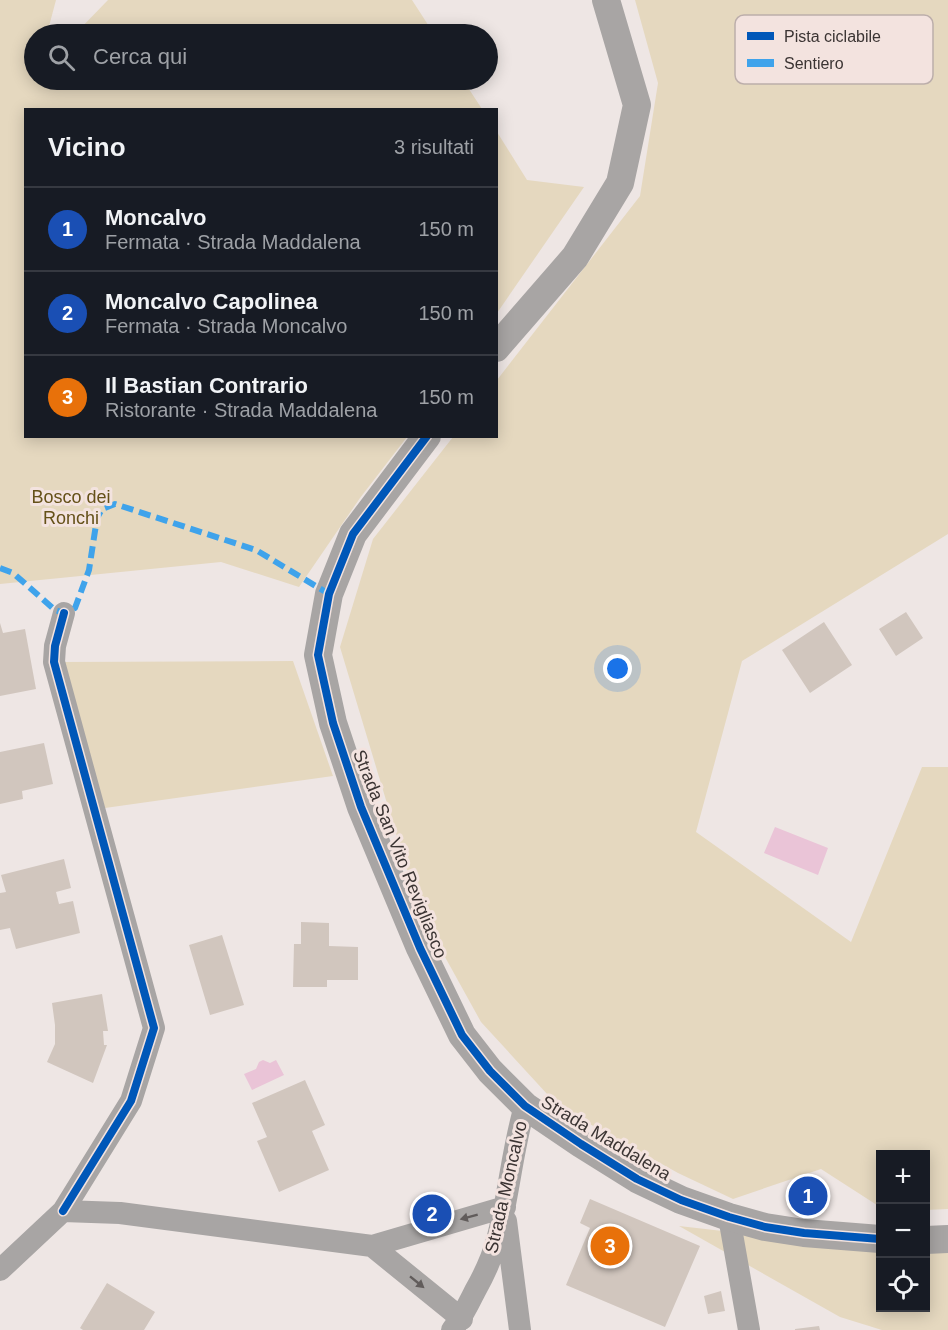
<!DOCTYPE html>
<html lang="it">
<head>
<meta charset="utf-8">
<style>
  :root { --surface:#171b24; --page:#242831; --text:#f1f3f6; --muted:#9ea1a6; --line:#363941; --accent:#7a7271 }
  body { margin:0; font-family:Arial,sans-serif; background:var(--page); color:var(--text) }
  .controls { position:absolute; right:18px; bottom:18px; display:grid; overflow:hidden; border-radius:0px; box-shadow:0 3px 15px #0003 }
  .controls button { width:54px; height:54px; display:grid; place-items:center; padding:0; border:0; border-bottom:2px solid var(--line); background:var(--surface); color:var(--text); font:30px sans-serif }
  .you { position:absolute; left:618px; top:669px; width:21px; height:21px; margin:-15px; border:4px solid #fff; border-radius:50%; background:#1a73e8; box-shadow:0 0 0 9px #1a73e833 }
  .badge { display:grid; place-items:center; width:39px; height:39px; border-radius:50%; background:var(--accent); color:#fff; font-size:20px; font-weight:700 }
  .pin { position:absolute; translate:-50% -50%; border:3px solid #fff; box-shadow:0 2px 6px #0006 }
  .list { margin:0; padding:0; list-style:none }
  h2 { display:flex; justify-content:space-between; align-items:center; height:78px; margin:0; padding:0 24px; font-size:26px }
  h2 small { font-size:20px; font-weight:400; color:var(--muted) }
  .list li { display:grid; grid-template-columns:39px 1fr auto; gap:18px; align-items:center; box-sizing:border-box; height:84px; padding:0 24px; border-top:2px solid var(--line) }
  .list b { display:block; font-size:22px; white-space:nowrap }
  .list p { margin:0; font-size:20px; white-space:nowrap; color:var(--muted) }
  .list em { font-size:20px; font-style:normal; color:var(--muted) }
  .icon { flex:none; width:33px; height:33px; fill:none; stroke:currentColor; stroke-width:2; stroke-linecap:round; stroke-linejoin:round }
  .map { position:relative; flex:none; width:948px; height:1330px; overflow:hidden }
  .search { position:absolute; background:var(--surface); box-shadow:0 3px 15px #0003; left:24px; top:24px; width:474px; height:66px; display:flex; align-items:center; gap:15px; box-sizing:border-box; padding:0 21px; border-radius:33px; color:var(--muted); font-size:22px }
  .panel { position:absolute; background:var(--surface); box-shadow:0 3px 15px #0003; left:24px; top:108px; width:474px; height:330px; border-radius:0px }
  .map>svg:first-child { display:block }
</style>
</head>
<body>
<div class="map">
<svg width="948" height="1330" viewBox="0 0 948 1330">
  <rect width="100%" height="100%" fill="#eee6e4"/>
  <path fill="#e5d8bf" d="M0,0H56L47,34H34V80H463L482,109L26,110V436L407,437L360,498L299,587L221,562L0,584Z
    M108,0H412L434,34H75Z
    M635,0H948V534L742,661L696,832L851,942L922,767H948V1209L926,1210V1154H880V1207L821,1169L733,1199L678,1173L559,1107L481,1022L419,910L340,647L373,539L453,437L496,436L497,380L640,196L658,83Z
    M497,132L527,180L584,187L497,313Z
    M293,661L333,776L105,808L61,662Z
    M679,1226L880,1249V1308H926V1254L948,1251V1330H882L840,1317Z"/>
  <path fill="#eac4d7" d="M775,827L828,848L818,875L764,853Z
    M263,1060L270,1063L276,1060L284,1075L252,1090L244,1074L256,1069L259,1062Z"/>
  <path fill="#d1c6be" d="M906,612L923,638L896,656L879,629Z
    M824,622L852,665L810,693L782,650Z
    M0,623L3,633L25,629L36,689L0,696Z
    M44,743L53,784L22,791L23,799L0,804V752Z
    M64,859L71,888L56,892L59,904L73,901L80,933L16,949L10,928L0,930V893L6,892L1,875Z
    M301,922L329,923V946L358,947V980H327V987H293L294,944H301Z
    M222,935L244,1005L210,1015L189,945Z
    M102,994L108,1031H103L104,1045H107L93,1083L47,1062L55,1044V1025L52,1003Z
    M305,1080L325,1125L312,1131L329,1170L279,1192L257,1141L267,1137L252,1103Z
    M590,1199L700,1246L665,1327L566,1285L590,1228L580,1223Z
    M107,1283L155,1312L144,1330H83L80,1328Z
    M721,1291L725,1311L708,1314L704,1296Z
    M819,1326L820,1330H795V1329Z"/>
  <g fill="none" stroke-linecap="round" stroke-linejoin="round">
    <path stroke="#a8a5a4" stroke-width="22" d="M63,1211L131,1101L154,1028L54,662L55,646L64,613
      M729,1217L749,1330
      M506,1221L520,1330
      M372,1246L462,1319
      M0,1270L63,1211L120,1213L372,1246L505,1207
      M452,1330C462,1318 468,1305 475,1291C484,1275 492,1258 497,1240C509,1196 512,1150 525,1106"/>
    <path stroke="#a8a5a4" stroke-width="28" d="M496,348L575,257L620,183L637,105L606,0
      M427,436L353,534L329,594L318,655L333,723L361,807L420,948L462,1035L490,1071L525,1106L581,1144L637,1179L681,1200L729,1217L765,1227L804,1233L880,1239
      M926,1240L948,1239"/>
    <path stroke="#3fa3eb" stroke-width="6" stroke-dasharray="12 6" stroke-linecap="butt" d="M0,568L13,573L55,610L64,613L75,608L89,570L97,518L102,509L115,504L256,550L329,594"/>
    <defs>
      <path id="cycleway" d="M427,436L353,534L329,594L318,655L333,723L361,807L420,948L462,1035L490,1071L525,1106L581,1144L637,1179L681,1200L729,1217L765,1227L804,1233L880,1239
        M63,1211L131,1101L154,1028L54,662L55,646L64,613"/>
    </defs>
    <use href="#cycleway" stroke="#f3e3df" stroke-width="11"/>
    <use href="#cycleway" stroke="#0057b8" stroke-width="8"/>
  </g>
  <defs><path id="oneway-solid" d="M-6-.8H1V-3.2L6.5 0L1 3.2V.8H-6Z" transform="scale(1.5)"/></defs>
  <g fill="#615c5b">
    <use href="#oneway-solid" transform="translate(469 1217) rotate(165)"/>
    <use href="#oneway-solid" transform="translate(417 1282) rotate(39)"/>
  </g>
  <g text-anchor="middle" dominant-baseline="central" stroke-width="6" stroke-linejoin="round" paint-order="stroke">
    <g font-size="18" fill="#655119" stroke="#f3e3df">
      <text x="71" y="497">Bosco dei<tspan x="71" dy="21">Ronchi</tspan></text>
    </g>
    <g font-size="18" fill="#3b3433" stroke="#f3e3df">
      <text transform="translate(400 854) rotate(68)">Strada San Vito Revigliasco</text>
      <text transform="translate(606 1138) rotate(31)">Strada Maddalena</text>
      <text transform="translate(506 1187) rotate(-77)">Strada Moncalvo</text>
    </g>
  </g>
  <rect x="735" y="15" width="198" height="69" rx="9" fill="#f3e3df" stroke="#bcaeab" stroke-width="1.5"/>
  <rect x="747" y="32" width="27" height="8" fill="#0057b8"/>
  <rect x="747" y="59" width="27" height="8" fill="#3fa3eb"/>
  <g font-size="16" fill="#3b3433">
    <text x="784" y="42">Pista ciclabile</text>
    <text x="784" y="69">Sentiero</text>
  </g>
</svg>
<div class="controls">
<button>+</button>
<button>−</button>
<button><svg class="icon" aria-label="locate" viewBox="0 0 24 24"><circle cx="12" cy="12" r="6"/><path d="M12 2v4M12 18v4M2 12h4M18 12h4"/></svg></button>
</div>
<div class="you"></div>
<div class="pin badge" style="left:808px;top:1196px;background:#1a4fb4">1</div>
<div class="pin badge" style="left:432px;top:1214px;background:#1a4fb4">2</div>
<div class="pin badge" style="left:610px;top:1246px;background:#e8710a">3</div>
<div class="search"><svg class="icon" aria-label="search" viewBox="0 0 24 24"><circle cx="10" cy="10" r="6"/><path d="M15 15l6 6"/></svg>Cerca qui</div>
<section class="panel">
<h2>Vicino<small>3 risultati</small></h2>
<ul class="list">
<li><span class="badge" style="background:#1a4fb4">1</span><div><b>Moncalvo</b><p>Fermata · Strada Maddalena</p></div><em>150 m</em></li>
<li><span class="badge" style="background:#1a4fb4">2</span><div><b>Moncalvo Capolinea</b><p>Fermata · Strada Moncalvo</p></div><em>150 m</em></li>
<li><span class="badge" style="background:#e8710a">3</span><div><b>Il Bastian Contrario</b><p>Ristorante · Strada Maddalena</p></div><em>150 m</em></li>
</ul>
</section>
</div>
</body>
</html>
